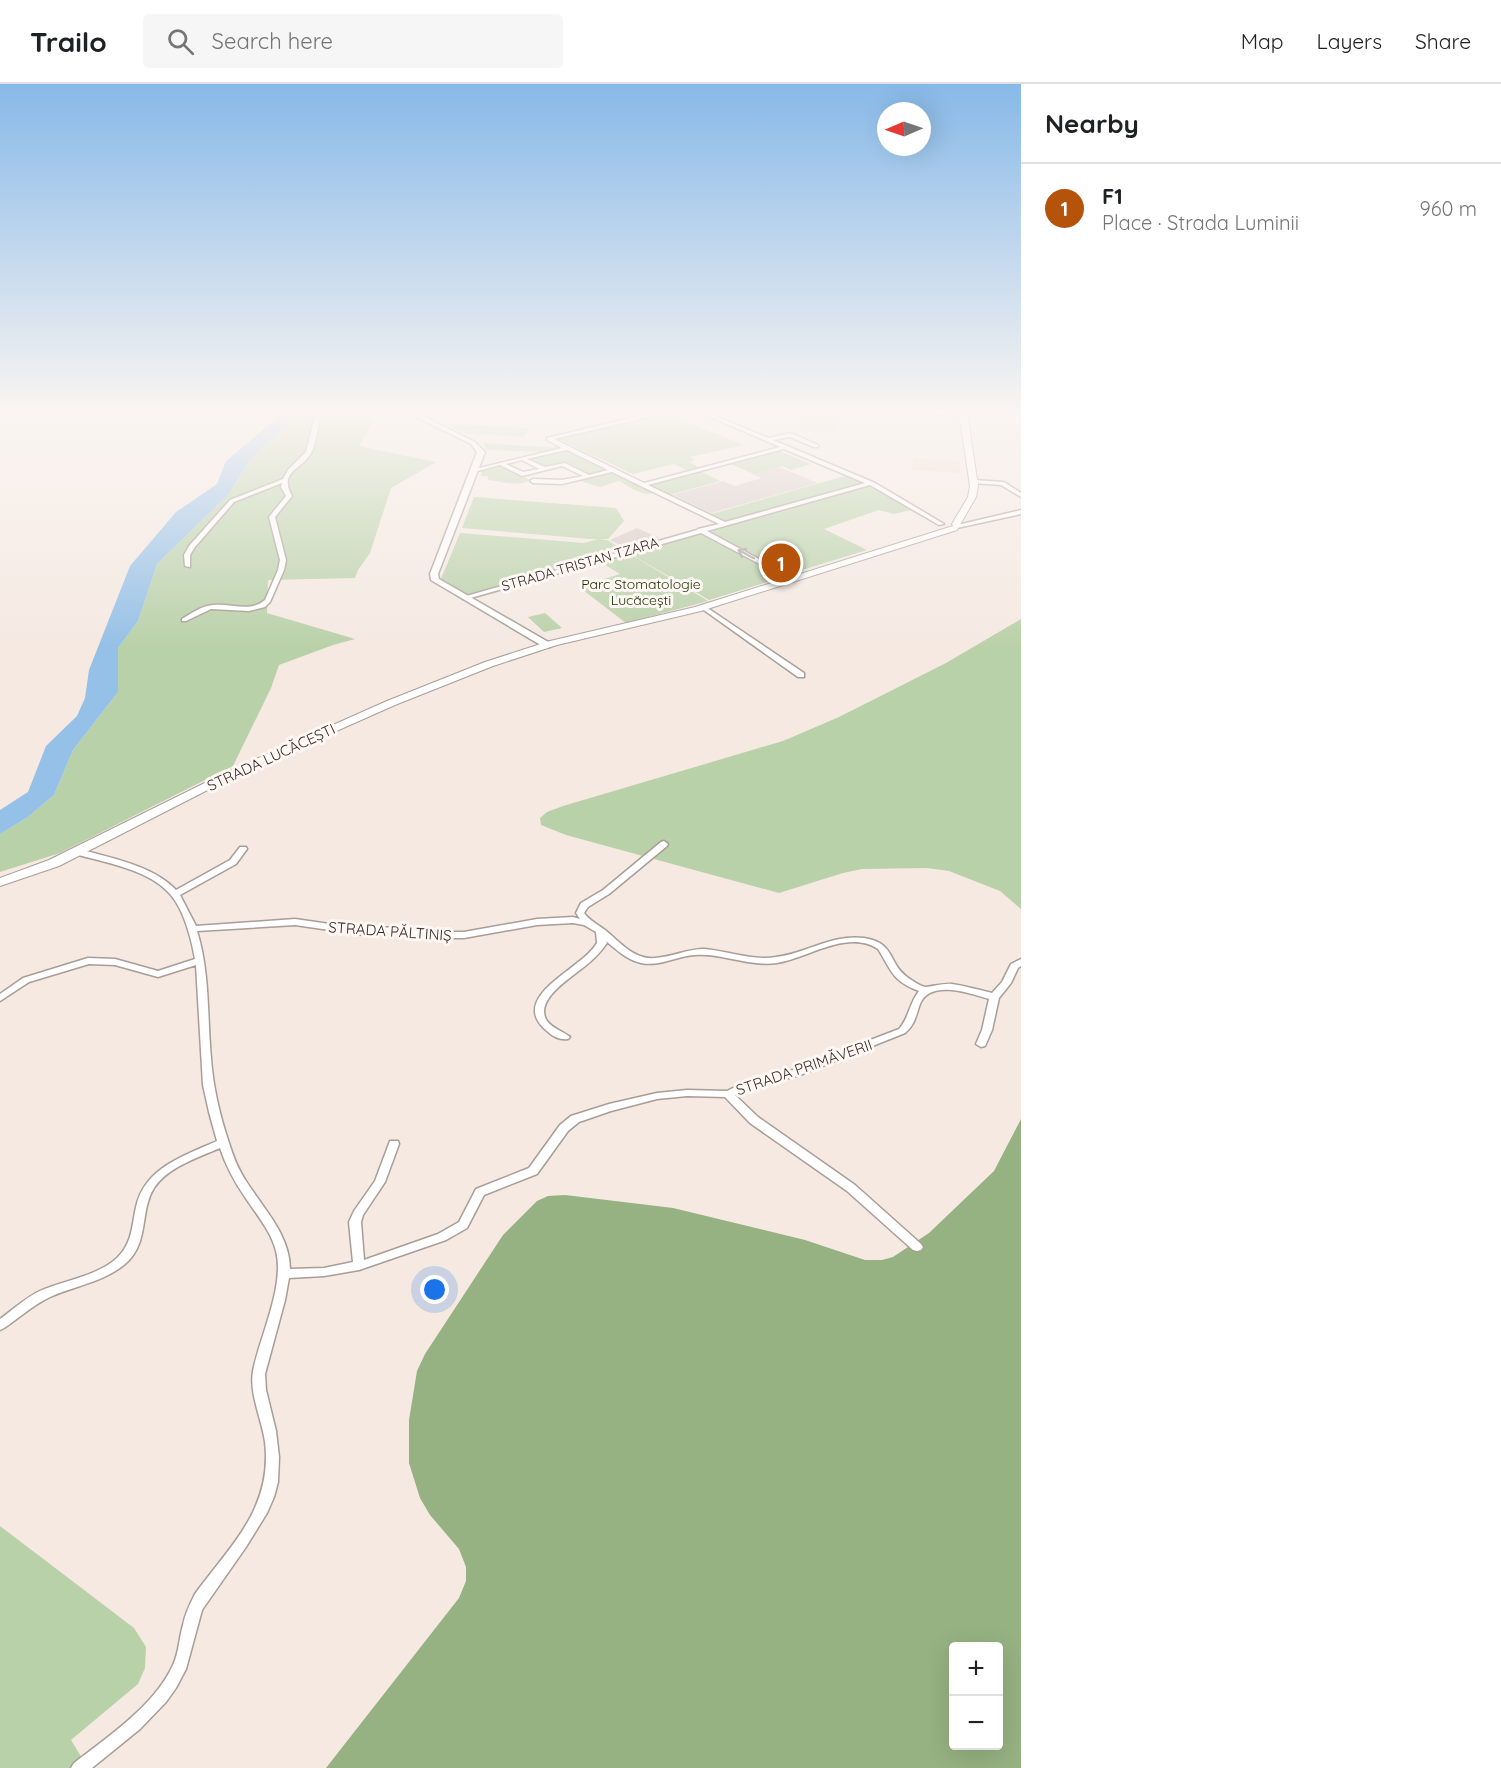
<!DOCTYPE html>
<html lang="en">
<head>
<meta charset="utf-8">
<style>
  :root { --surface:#fff; --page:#f6f6f6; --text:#202124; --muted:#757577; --line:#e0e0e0; --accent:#b45309 }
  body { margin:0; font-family:Quicksand,sans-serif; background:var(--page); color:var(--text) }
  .controls { position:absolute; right:18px; bottom:18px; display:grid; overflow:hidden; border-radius:6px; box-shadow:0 6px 24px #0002 }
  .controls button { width:54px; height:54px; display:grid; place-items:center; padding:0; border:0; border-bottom:2px solid var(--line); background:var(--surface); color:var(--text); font:30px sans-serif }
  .compass { position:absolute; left:877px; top:18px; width:54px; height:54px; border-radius:50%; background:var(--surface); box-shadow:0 6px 24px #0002; rotate:268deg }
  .you { position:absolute; left:435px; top:1206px; width:21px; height:21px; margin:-15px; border:4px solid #fff; border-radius:50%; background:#1a73e8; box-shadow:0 0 0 9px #1a73e833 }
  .badge { display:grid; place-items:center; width:39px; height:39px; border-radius:50%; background:var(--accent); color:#fff; font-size:20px; font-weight:700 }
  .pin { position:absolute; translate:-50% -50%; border:3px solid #fff; box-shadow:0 2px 6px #0006 }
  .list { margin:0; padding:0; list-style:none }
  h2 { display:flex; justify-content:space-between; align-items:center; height:78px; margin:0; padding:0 24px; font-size:26px }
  h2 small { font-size:20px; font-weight:400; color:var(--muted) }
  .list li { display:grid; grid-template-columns:39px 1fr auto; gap:18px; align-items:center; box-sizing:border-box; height:90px; padding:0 24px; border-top:2px solid var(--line) }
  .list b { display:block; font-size:22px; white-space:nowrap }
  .list p { margin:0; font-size:20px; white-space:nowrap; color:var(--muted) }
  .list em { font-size:20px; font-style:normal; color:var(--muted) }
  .icon { flex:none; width:33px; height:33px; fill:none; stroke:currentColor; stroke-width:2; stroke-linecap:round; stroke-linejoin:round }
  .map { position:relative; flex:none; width:1021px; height:1684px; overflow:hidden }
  header { display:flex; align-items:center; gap:36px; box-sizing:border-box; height:84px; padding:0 30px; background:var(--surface); border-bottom:2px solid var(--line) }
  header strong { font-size:28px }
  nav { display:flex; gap:33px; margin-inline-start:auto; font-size:21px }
  .search { width:420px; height:54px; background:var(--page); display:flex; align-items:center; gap:15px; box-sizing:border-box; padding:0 21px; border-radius:6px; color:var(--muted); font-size:22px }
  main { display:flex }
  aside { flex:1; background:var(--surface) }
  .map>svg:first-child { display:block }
</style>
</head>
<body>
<header>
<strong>Trailo</strong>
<div class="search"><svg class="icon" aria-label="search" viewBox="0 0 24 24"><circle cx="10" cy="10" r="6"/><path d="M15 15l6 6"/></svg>Search here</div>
<nav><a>Map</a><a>Layers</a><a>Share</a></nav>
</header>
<main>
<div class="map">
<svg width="1021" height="1684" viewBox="0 0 1021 1684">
  <rect width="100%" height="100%" fill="#f5e9e2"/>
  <path fill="#efdbd1" d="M801,328L838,330V348L800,346Z
    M913,374L959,377L960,389L912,386Z"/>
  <path fill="#b9d1a9" d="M305,328H379L359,362L436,378L391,404L370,469L358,486L355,494L268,496L267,529L355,555L333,561L279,581L271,604L233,682L60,769L0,788V750L28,733L54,711L73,666L118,608V564L138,537L157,480L228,411L249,377L280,348Z
    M664,329L744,361L690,373L695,376L689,378L699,383L686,386L674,380L633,390L558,355Z
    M443,339L529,344L524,353L467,350Z
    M483,359L560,364L542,368L487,366Z
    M566,366L608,386L588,392L563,380L545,384L529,375Z
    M777,366L811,380L791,386L782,382L754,390L728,379Z
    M504,382L530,396C519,403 502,398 489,396L487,392H481L482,387Z
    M700,387L720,397L670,411L649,401Z
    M612,388L655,409C640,413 628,401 619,397L600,403L580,397Z
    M848,391L866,399L724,439L708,431Z
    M870,400L915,425L894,430L879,426L824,445L867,466L789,490L704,447Z
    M474,413L616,424L624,437L608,455H591L462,444Z
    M460,449L584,459L598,455L607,456L708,517L626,539L579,503L620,490L597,476L468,512L440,497Z
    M698,449L783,493L709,516L629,469Z
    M545,529L562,544L544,548L528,533Z
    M1021,535V825L1000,807L949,787L927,784L862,785L843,789L779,809L566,751L541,741L540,734L547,728L563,722L783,657L839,633L946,579Z
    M0,1442L134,1544L146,1563L145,1584L138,1600L71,1656L88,1684H0Z"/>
  <path fill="#96b182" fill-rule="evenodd" d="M1021,1035V1684H326L459,1514L466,1497V1483L459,1465L430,1431L420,1414L409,1379V1336L417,1287L425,1270L503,1151L537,1117L548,1112L565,1111L673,1124L805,1156L865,1176H882L893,1173L929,1149L994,1087ZM954,1562H998V1662H954Z"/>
  <path fill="#95c0e7" d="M284,328H305L280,348L249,377L228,411L157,480L138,537L118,564V608L73,666L54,711L28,733L0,750V726L28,708L46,662L77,632L85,614L89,586L130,482L176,428L217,400L226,377Z"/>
  <path fill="#d6cac4" d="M779,383L818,399L711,429L673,411L723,397L735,402L762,394L752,390Z
    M637,444L659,454L626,464L610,456Z"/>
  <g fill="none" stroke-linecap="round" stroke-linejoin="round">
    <defs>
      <path id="minor" d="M318,328H324L320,332C318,341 316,362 311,369C302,386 278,387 292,412L275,433L286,476L284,486L270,518L265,523L249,527L211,525L186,537H182V535C192,529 201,522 213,521C231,519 250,529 265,516L278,486L280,476L269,433L286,412L281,403L282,399L234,418L195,463L190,471V483L185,482L184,471L189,462L230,416L283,395L288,386L306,368L315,331Z
        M699,328H706L768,354L791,349L818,361V363H814L790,353L773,356L875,399L944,440L939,441L870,401L707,447L794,494V496H790L701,449L467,515H463V513L697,446L698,445L719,440L612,388L562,400L533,399L530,397L533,395L562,396L583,392L562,382L522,392L500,381L474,388L471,386L562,364L547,356V354L652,329L654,330V332L554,355L644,399L780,363ZM784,365L865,399L725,438L648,401ZM567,366L608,386L589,391L565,379L545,383L527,375ZM522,376L539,385L523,388L506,380Z
        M917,328C932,328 952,326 967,331L964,333Z
        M974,396L1004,398L1021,409V413L1001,401L972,399V397Z
        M703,521L804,589V593H798L701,524L700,523Z
        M664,757L668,760L667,762L609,810L588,823L584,829C590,837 597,840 605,846C620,858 634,876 655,874C672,873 687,865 704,865C728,867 752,877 776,873C807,869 832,850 864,854C898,859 886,882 913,897C916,899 921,902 925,903C932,903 943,899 952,900C966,902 979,906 992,909L1002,898L1011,880L1021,875V882L1018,884L1011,899L999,914L992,946L985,962L981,963L976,960L982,946L989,915C970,909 930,895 920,920C916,931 915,941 905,949L800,991L748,1005L735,1011L758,1033L855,1101L921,1160L923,1163L921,1166L917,1167L913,1166L847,1107L750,1039L725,1013L687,1012L657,1015L611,1027L579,1038L568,1047L537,1090L484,1111L467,1144L446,1156L359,1186L324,1192L289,1194L285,1216L265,1290L266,1306L276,1347L279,1373L278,1398L274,1413L267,1429L246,1463L202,1526L186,1585L176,1604L166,1618L140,1645L92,1684H71L74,1679C108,1653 155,1621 173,1581C179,1569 179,1554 183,1541C185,1530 190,1520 195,1510C230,1462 273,1424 265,1358C262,1336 249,1309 253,1287C260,1252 285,1202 276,1167C271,1147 256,1130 245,1113C234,1097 226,1082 220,1064C197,1074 168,1083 154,1104C139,1128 150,1159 125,1180C104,1198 74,1202 50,1213C33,1221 19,1234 4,1244L0,1246V1235C14,1225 26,1213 42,1206C66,1196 97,1192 117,1174C132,1160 132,1142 136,1123C145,1083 184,1072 217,1057L209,1028L203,1001L196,881L158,893L115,881L89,880L29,898L0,917V910L23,894L88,874L115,875L158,887L195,875C191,853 183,821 166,806C145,785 103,778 75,770L74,768L78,765C109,773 154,782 176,806L230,776L240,763H246L247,765L236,780L180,811L196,842L295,835L364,845L396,843L438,848H464L537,835L573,833L580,835L576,829L581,819L603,806L661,758ZM573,839L584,841L596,848L597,859C592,867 585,873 577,879C557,896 514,920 547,947C553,953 561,956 568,955L570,953C563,947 553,945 547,937C532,914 578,890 591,877C597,872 602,866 607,859L606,857C617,866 627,876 641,879C660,883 676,872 695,871C722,869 749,883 777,879C808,874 848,845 878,865C892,887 892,897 919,907C909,920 909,934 899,945L793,986L741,1000L727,1007L687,1006L657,1009L609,1020L571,1032L560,1041L529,1084L476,1105L459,1138L438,1150L364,1176L361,1138L363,1131L385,1098L399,1060L398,1057H390L375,1097L354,1127L349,1138L353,1178L324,1184L290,1185C290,1151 263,1124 246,1097C238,1085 233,1072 229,1059C220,1032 213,1003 211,974C207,931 210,889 197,847L295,841L364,851L396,849L438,854H464L537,841Z"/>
      <path id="tertiary" d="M406,328H415L475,358L485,368L438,490L439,495L550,559V563H544L431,496L430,490L477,368L471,360Z
        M1021,426V430L957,444L953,442Z"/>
      <path id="secondary" d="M959,328H967L978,402L976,413L957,446L701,527L557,561L493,582L395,621L233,693L59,782L0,802V794L49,776L225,689L387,617L485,578L550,557L695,523L953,442L952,440L968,413L970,402Z"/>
    </defs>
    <use href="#minor" stroke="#a89d97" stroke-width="3"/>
    <use href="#tertiary" stroke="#a89d97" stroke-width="3"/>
    <use href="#secondary" stroke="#a89d97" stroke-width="2"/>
    <use href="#minor" fill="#fff" fill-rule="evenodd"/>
    <use href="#tertiary" fill="#fff" fill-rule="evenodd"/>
    <use href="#secondary" fill="#fff" fill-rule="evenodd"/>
  </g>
  <defs><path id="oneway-shaft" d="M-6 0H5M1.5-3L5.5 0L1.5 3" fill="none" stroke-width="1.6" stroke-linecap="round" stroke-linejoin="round" transform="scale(1.5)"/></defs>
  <use stroke="#a2a09f" href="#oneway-shaft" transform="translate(746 470) rotate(-152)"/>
  <linearGradient id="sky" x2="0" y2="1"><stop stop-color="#87b9e8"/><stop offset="0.58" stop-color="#faf5f2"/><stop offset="1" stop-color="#faf5f2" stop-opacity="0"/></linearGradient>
  <rect width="1021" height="564" fill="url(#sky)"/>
  <g text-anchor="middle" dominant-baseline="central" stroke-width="6" stroke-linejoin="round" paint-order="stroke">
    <g font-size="14" fill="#302b29" stroke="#fff7f3">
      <text transform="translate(580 480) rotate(-16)">STRADA TRISTAN TZARA</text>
    </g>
    <g font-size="14" fill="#193100" stroke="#fff7f3">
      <text x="641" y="500">Parc Stomatologie<tspan x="641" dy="16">Lucăcești</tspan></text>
    </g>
    <g font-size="15" fill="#302b29" stroke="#fff7f3">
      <text transform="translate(271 673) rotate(-25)">STRADA LUCĂCEȘTI</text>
      <text transform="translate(390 847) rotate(4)">STRADA PĂLTINIȘ</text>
      <text transform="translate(804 983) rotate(-19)">STRADA PRIMĂVERII</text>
    </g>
  </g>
</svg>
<div class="controls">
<button>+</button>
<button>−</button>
</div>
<svg class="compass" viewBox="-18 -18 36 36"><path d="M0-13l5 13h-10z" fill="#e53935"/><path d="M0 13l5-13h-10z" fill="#757577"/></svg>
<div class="you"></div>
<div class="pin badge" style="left:781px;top:479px">1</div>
</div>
<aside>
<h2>Nearby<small></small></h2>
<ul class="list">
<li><span class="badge">1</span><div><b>F1</b><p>Place · Strada Luminii</p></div><em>960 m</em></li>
</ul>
</aside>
</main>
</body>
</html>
